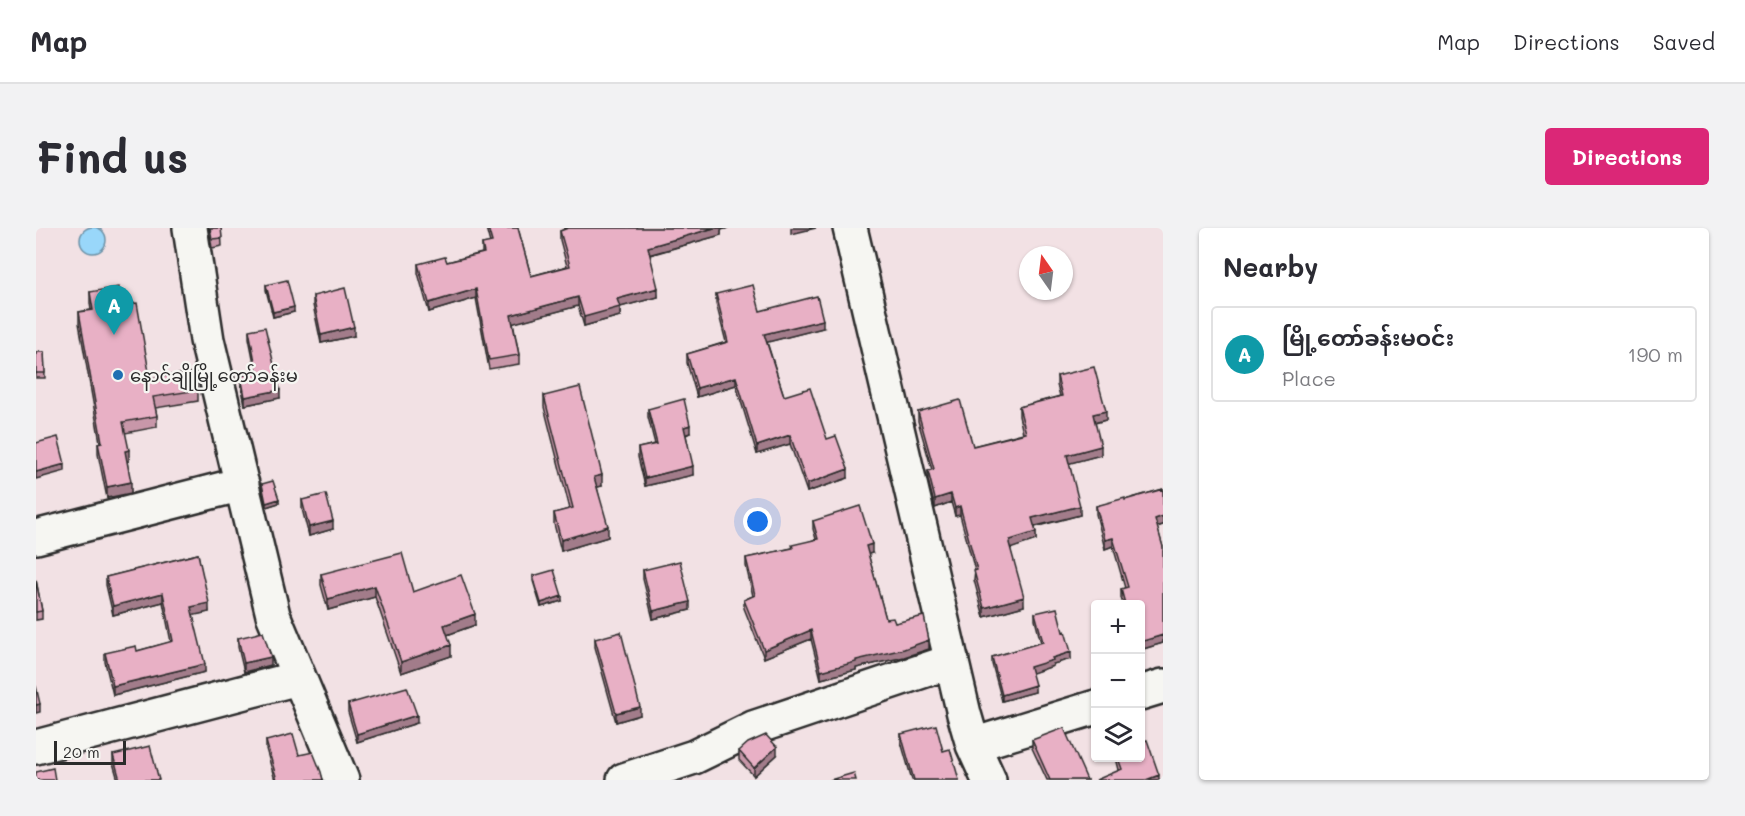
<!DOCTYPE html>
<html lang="en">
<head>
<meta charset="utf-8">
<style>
  :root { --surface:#fff; --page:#f2f2f3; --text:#2b2b33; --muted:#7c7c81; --line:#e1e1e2; --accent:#db2777 }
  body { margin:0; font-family:Mali,"Noto Sans Myanmar",sans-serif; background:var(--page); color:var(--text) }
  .controls { position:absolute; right:18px; bottom:18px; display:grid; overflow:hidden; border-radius:6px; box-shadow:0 2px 4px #0004 }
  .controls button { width:54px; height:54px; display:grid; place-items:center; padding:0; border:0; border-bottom:2px solid var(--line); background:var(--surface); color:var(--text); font:30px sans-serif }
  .compass { position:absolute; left:983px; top:18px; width:54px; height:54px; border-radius:50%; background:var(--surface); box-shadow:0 2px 4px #0004; rotate:346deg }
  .scale { position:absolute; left:18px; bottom:15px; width:72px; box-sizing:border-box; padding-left:6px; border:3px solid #2b2b2b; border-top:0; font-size:16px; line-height:21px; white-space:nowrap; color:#2b2b2b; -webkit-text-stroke:4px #f6f6f2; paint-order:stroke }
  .you { position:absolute; left:722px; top:294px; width:21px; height:21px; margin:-15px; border:4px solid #fff; border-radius:50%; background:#1a73e8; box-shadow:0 0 0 9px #1a73e833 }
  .badge { display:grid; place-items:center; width:39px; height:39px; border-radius:50%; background:var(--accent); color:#fff; font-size:20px; font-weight:700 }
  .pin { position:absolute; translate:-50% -50px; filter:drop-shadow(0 2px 3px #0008) }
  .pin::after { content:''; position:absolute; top:32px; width:21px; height:18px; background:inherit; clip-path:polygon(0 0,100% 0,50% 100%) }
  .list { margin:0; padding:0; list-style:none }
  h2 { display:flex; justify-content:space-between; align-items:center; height:78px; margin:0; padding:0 24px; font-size:26px }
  h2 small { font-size:20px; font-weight:400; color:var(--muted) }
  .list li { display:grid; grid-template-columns:39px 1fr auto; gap:18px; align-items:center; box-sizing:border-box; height:96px; margin:0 12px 12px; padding:0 12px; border:2px solid var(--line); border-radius:6px }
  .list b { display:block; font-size:22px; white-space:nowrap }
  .list p { margin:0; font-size:20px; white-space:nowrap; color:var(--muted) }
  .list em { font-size:20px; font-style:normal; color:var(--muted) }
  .icon { flex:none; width:33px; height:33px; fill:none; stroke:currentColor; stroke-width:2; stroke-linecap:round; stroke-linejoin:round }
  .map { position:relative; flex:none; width:1127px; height:552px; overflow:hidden; border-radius:6px }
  header { display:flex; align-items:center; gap:36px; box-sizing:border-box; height:84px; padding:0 30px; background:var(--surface); border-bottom:2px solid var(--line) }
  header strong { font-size:28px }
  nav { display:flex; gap:33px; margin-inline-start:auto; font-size:21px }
  .intro { display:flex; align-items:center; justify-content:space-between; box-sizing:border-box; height:144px; padding:0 36px }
  h1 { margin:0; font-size:42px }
  .button { padding:15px 27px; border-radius:6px; background:var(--accent); color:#fff; font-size:21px; font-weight:700 }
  main { display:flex; gap:36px; padding:0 36px }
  aside { flex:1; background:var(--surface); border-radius:6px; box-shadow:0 2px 4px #0004 }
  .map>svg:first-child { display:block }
</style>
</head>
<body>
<header>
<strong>Map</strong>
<nav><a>Map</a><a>Directions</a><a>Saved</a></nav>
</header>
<div class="intro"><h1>Find us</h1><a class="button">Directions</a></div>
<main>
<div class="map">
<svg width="1127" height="552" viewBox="0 0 1127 552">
  <rect width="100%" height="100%" fill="#f2e1e4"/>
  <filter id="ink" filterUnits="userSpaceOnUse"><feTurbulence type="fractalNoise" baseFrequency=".0167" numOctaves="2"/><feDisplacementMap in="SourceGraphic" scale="12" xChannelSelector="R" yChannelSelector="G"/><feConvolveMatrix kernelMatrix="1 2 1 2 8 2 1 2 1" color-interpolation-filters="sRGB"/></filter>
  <g filter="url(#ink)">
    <path fill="#99d7fa" stroke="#6d92a7" stroke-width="1.5" d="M44 12a13 13 0 1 1 26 0a13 13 0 1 1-26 0Z"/>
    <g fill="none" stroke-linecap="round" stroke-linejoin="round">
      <defs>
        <path id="minor" d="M154,0L171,112L237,387L306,552
          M814,0L928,486L937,517L953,552
          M0,309L206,256
          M1104,465L1127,458
          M937,517L1060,479
          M0,519L262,450
          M588,552L658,529L717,500L916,433"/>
      </defs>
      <use href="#minor" stroke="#2b2b2b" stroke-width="38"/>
      <use href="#minor" stroke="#f6f6f2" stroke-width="33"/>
    </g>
    <path fill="#c897a9" stroke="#2b2b2b" stroke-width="1.5" d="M173,0H185L186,18L176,20Z
      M450,0H482L495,48L531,38L524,12V3L529,1V0H692L685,2V7L614,27L622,69L584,79V88L548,98L542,78L477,95L483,127V136L453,141L440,70L393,84L382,45V36L411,34L446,25V16L454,15Z
      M230,57L258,84L237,89L230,62Z
      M54,64L86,77L114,150L162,162V173L119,180L121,188V199L89,205L93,233H91L95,265L71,270L62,226V215L64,214L43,95V84L55,82L54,75Z
      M680,66L724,83L787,100L731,114L748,168L791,211L812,250L771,264L754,216L721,226L700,157L661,169L651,135V126L690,114L680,75Z
      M277,68L318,108L285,115L277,77Z
      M213,102L244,170L209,177L205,156V148L220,145L213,110Z
      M0,124H8L9,150H0Z
      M1021,148L1070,192L1059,195L1065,227L1033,235L1044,287L999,299L1000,312L974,320L988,378L948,389L938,352L939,343L924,287L919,288L915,274L899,280L892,252V243L896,242L882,193V184L937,218L987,205L983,188V179L1024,168L1021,157Z
      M508,168L566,258L561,259L572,309L525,323L518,296V285L534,281L508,179Z
      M612,181L654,205L650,207L657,247L609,258L602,229V220L619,216L612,189Z
      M226,256L243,275L230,279L226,261Z
      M1127,261V297L1121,299L1127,319V415L1104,422V376H1087L1085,370V361L1089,360L1077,318L1069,321L1060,286V278L1089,272Z
      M266,272L297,301L273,308L266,281Z
      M777,293L836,325L832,326L850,391L859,395L893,421L868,429L820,440V442L785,451L775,411L728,430L708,380V372L717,368L710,338V330L756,320L780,311L777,301Z
      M162,326L173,384L157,387L169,444L77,467L69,434V425L101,423L135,414L127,374L77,387L70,357V349Z
      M607,342L654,382L617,391L607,351Z
      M285,346L377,364L439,397L411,407L415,428L365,445L339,369L292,382L285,357Z
      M497,348L526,373L505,379L497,353Z
      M0,352L6,383V391L0,392Z
      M999,385L1027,404L1035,431L1017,436V438L995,445L999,464L966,473L956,436V429L1005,415L999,392Z
      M202,410L235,437L208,444L202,419Z
      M559,411L604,487L580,494L559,419Z
      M312,476L381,495L321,514L312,484Z
      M865,506L907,523L923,552H876L865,514Z
      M996,512L1051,552H1011L996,520Z
      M230,513L263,527L287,552H239L230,521Z
      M703,523L741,527L718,548L703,532Z
      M77,527L123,552H82L77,535Z
      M1080,530H1104L1123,552L1083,542Z"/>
    <path fill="#a27b8a" stroke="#2b2b2b" stroke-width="1.5" d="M678,0H692L685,2V7L612,27V19Z
      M755,0H780L755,6Z
      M622,60V69L584,79V88L548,98V89L581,71Z
      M440,61V70L393,84V75Z
      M542,69V78L475,96V87Z
      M258,79V84L237,89V84Z
      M787,92V100L728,115V106Z
      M318,99V108L285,115V107Z
      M700,149V157L661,169V160Z
      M244,162V170L209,177V169Z
      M1070,183V192L1057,195V186Z
      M654,197V205L648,207V199Z
      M754,207V216L721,226V218Z
      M1065,218V227L1031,236V227Z
      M93,222V233L89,234V223Z
      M29,236V243L0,251V244Z
      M657,238V247L609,258V250Z
      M812,241V250L771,264V256Z
      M566,247V258L558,260V249Z
      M95,254V265L71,270V259Z
      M915,266V274L899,280V271Z
      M243,271V275L230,279V275Z
      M924,278V287L919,288V280Z
      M1044,278V287L996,299V290Z
      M1127,288V297L1119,299V291Z
      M297,293V301L273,308V299Z
      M572,298V309L525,323V312Z
      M1000,304V312L974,321L973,315L974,312Z
      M1077,310V318L1069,321V312Z
      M836,316V325L830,327V318Z
      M339,358V369L292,382V371Z
      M127,365V374L77,387V378Z
      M526,368V373L505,379V375Z
      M988,369V378L948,389V380Z
      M654,374V382L617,391V383Z
      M173,375V384L155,388V379Z
      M439,386V397L408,408V397Z
      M775,402V411L728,430V422Z
      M1127,407V415L1104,422V414Z
      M893,412V421L868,429L820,440V442L785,451V443L820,432Z
      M415,417V428L365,445V434Z
      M1035,424V431L1017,436V438L994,446V439L1016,430Z
      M235,429V437L208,444V435Z
      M169,436V444L77,467V458Z
      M999,457V464L966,473V467Z
      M4,476V484L0,485V477Z
      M604,479V487L580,494V485Z
      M381,487V495L321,514V506Z
      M741,519V527L718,548V540Z
      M1123,547V552H1110Z"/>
    <path fill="#e8b0c5" stroke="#2b2b2b" stroke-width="1.5" d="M174,0H185L186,10L176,11Z
      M452,0H482L495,48L534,38L524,3L532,0H678L612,19L622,60L581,71L584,79L548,89L542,69L475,87L483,127L453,132L440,61L393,75L382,36L409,29L411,34L448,25L446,16L456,14Z
      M251,52L258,79L237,84L230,57Z
      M717,57L724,83L781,68L787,92L728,106L748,168L774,160L791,211L800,208L812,241L771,256L754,207L721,218L700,149L661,160L651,126L692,114L680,66Z
      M82,59L86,77L101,75L114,150L159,144L162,162L117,169L121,188L87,194L93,222L89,223L95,254L71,259L62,215L66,214L43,84L57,82L54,64Z
      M309,60L318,99L285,107L277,68Z
      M229,99L244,162L209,169L205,148L221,144L213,102Z
      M0,124H8L9,145H0Z
      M1058,139L1070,183L1057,186L1065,218L1031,227L1044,278L996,290L1000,304L974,312L973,315L988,369L948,380L938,343L941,342L924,278L919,280L915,266L899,271L892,243L898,241L882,184L924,172L937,218L990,205L983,179L1026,168L1021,148Z
      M544,159L566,247L558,249L572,298L525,312L518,285L537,280L508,168Z
      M648,171L654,197L648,199L657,238L609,250L602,220L621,216L612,181Z
      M22,209L29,236L0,244V215Z
      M237,253L243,271L230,275L226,256Z
      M1127,261V288L1119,291L1127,319V407L1104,414V376H1089L1085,361L1092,359L1077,310L1069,312L1060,278L1089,270V272Z
      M290,266L297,293L273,299L266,272Z
      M824,278L836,316L830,318L850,391L857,390L859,395L888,388L893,412L868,421L820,432V434L785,443L775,402L728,422L708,372L719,367L710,330L757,320L756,317L782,311L777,293Z
      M366,325L377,364L425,347L439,386L408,397L415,417L365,434L339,358L292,371L285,346Z
      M162,326L173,375L155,379L169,436L77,458L69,425L100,418L101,423L137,413L127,365L77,378L70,349Z
      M644,333L654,374L617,383L607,342Z
      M518,342L526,368L505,375L497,348Z
      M0,352L6,383L0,384Z
      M1021,380L1027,404L1029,403L1035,424L1016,430L1017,432L994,439L999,457L966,467L956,429L1007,414L999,385Z
      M227,404L235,429L208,435L202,410Z
      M585,404L604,479L580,485L559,411Z
      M0,458L4,476L0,477Z
      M371,459L381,487L321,506L312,476Z
      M900,497L907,523L914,521L923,552H878L865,506Z
      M1028,500L1051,552H1014L996,512Z
      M257,506L263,527L277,524L285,544L287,552H241L230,513Z
      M730,507L741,519L718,540L703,523L712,515Z
      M1111,512L1123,547L1110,552H1060L1086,541L1082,530H1104V514Z
      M114,518L123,552H84L77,527Z
      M17,540L19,552H0V544Z
      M818,545L820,552H794Z"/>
  </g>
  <circle fill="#1f6fb2" stroke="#f6f6f2" stroke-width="2" cx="82" cy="147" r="6"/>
  <g text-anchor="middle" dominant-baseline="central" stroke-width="4.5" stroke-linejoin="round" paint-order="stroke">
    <g font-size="18" fill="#2b2b2b" stroke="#f6f6f2" text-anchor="start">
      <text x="94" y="147">နောင်ချိုမြို့တော်ခန်းမ</text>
    </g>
  </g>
</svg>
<div class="controls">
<button>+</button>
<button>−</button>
<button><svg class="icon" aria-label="layers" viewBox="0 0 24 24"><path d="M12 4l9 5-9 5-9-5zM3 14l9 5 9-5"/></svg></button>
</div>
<svg class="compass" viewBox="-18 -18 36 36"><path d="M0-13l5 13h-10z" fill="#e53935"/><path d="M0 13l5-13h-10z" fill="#7c7c81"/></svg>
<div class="scale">20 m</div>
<div class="you"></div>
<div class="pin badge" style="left:78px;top:107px;background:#0f9aa8">A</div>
</div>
<aside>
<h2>Nearby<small></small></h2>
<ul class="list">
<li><span class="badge" style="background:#0f9aa8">A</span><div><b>မြို့တော်ခန်းမဝင်း</b><p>Place</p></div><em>190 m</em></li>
</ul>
</aside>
</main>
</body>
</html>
